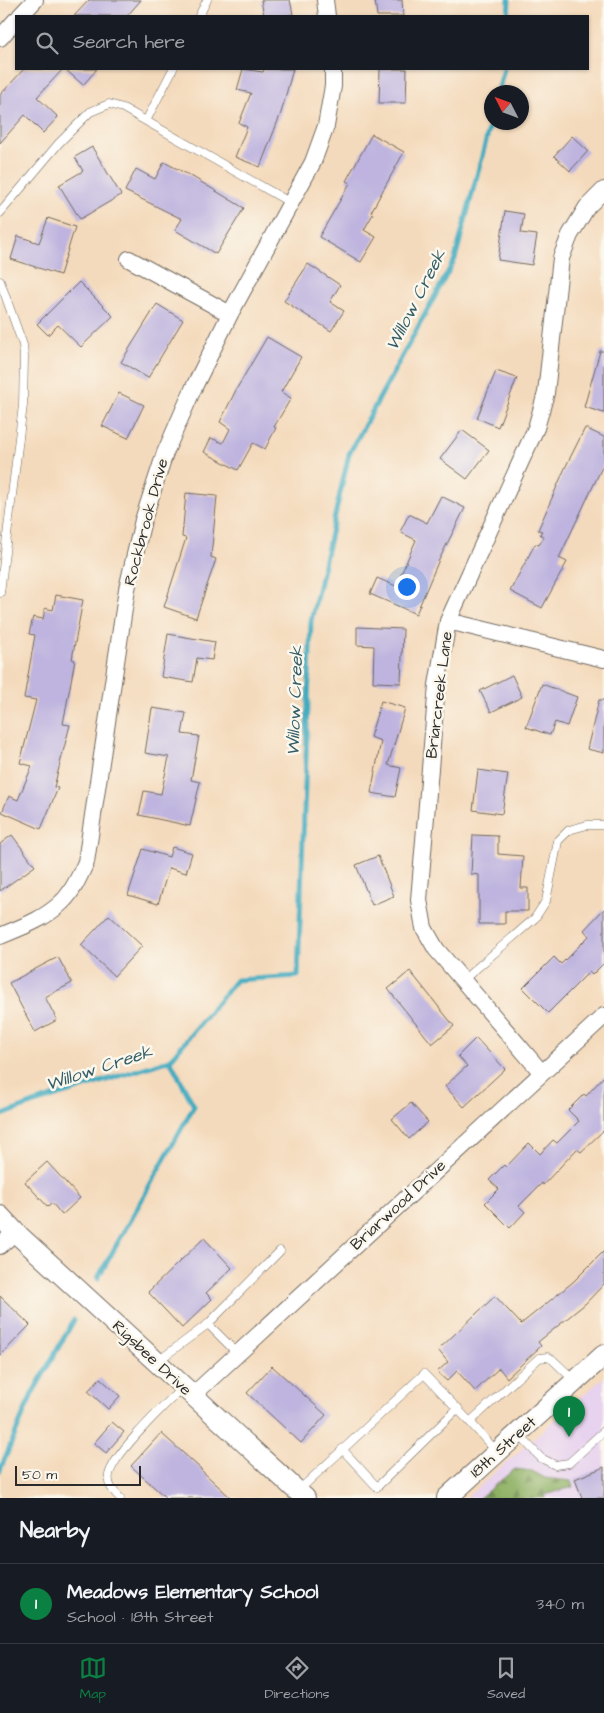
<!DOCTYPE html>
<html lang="en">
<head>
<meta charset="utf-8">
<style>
  :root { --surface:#171b24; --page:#242831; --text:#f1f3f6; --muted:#9ea1a6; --line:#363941; --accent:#0b8043 }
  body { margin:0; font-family:"Architects Daughter",sans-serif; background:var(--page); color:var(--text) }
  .compass { position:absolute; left:484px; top:85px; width:45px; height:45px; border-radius:50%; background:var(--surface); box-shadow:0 1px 4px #0004; rotate:312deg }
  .scale { position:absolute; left:15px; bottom:12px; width:126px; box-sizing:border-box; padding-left:5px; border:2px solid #2b2b2b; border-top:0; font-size:14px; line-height:18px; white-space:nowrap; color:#2b2b2b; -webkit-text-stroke:4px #fbf7ec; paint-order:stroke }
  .you { position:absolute; left:406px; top:586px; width:18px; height:18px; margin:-12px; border:4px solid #fff; border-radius:50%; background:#1a73e8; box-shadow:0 0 0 8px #1a73e833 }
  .badge { display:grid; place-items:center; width:32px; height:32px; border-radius:50%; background:var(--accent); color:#fff; font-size:16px; font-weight:700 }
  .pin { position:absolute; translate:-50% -41px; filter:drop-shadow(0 1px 2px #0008) }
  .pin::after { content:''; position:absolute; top:26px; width:18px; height:15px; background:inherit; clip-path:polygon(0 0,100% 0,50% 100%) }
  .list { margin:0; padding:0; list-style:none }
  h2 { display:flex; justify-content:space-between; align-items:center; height:65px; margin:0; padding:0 20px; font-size:21px }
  h2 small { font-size:16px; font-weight:400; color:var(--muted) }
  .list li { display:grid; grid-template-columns:32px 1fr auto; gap:15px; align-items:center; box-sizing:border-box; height:80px; padding:0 20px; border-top:1px solid var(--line) }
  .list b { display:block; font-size:19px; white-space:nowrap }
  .list p { margin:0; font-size:16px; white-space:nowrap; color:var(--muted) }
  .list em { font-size:16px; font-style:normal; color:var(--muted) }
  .icon { flex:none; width:28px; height:28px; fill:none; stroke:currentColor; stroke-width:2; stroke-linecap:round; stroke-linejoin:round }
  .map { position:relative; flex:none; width:604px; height:1498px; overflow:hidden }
  .search { position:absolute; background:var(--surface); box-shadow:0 1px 4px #0004; left:15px; right:15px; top:15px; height:55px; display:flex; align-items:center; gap:12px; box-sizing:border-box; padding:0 18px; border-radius:0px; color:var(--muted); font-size:19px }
  .sheet { height:145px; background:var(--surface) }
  nav { display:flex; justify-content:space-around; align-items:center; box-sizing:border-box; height:70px; border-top:1px solid var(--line); background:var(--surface); font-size:14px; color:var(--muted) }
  nav a { display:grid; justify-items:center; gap:2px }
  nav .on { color:var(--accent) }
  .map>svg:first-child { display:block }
</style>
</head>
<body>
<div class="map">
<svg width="604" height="1498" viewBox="0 0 604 1498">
  <defs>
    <pattern id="forest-firs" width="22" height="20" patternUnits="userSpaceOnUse" patternTransform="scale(1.25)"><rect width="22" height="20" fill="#8db063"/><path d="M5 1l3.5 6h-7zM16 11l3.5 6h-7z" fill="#738f52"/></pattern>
  </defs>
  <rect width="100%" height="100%" fill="#fbf7ec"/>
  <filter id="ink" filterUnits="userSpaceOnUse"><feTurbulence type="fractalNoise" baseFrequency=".02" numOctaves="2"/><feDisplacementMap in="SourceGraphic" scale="10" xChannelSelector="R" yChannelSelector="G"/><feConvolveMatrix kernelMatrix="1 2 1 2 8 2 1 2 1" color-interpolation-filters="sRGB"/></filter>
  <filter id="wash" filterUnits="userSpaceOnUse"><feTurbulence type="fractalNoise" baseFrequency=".0096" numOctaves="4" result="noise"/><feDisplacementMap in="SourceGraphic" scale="20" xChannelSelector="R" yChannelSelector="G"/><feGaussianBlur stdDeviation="1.12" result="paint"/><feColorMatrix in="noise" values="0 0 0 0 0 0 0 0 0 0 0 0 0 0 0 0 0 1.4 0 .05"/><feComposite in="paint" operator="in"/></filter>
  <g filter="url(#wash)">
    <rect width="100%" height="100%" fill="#f4dabc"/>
    <path fill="#e7d2ef" d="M604,1377V1498H466Z"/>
    <path fill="url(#forest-firs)" stroke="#5c6e47" d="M515,1469L532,1471L545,1478L571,1481L573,1487L545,1495L546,1498H479Z"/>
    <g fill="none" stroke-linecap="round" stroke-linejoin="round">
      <path stroke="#41abc0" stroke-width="5" d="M508,16L509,0
        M498,92L504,69
        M0,1116L34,1103L170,1060L236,980L298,976L311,621L349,454L455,259L492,118
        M98,1278L194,1106L170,1060
        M0,1470L32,1394L74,1320"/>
    </g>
    <g id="blocks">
      <path fill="#beb4df" d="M89,0H141L127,16H74Z
        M261,0H290L293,14L285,16H264Z
        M375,0H402L403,16H377Z
        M24,69H63L37,97L58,117L43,133L25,115L0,143V95Z
        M65,69H97L83,85Z
        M243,69L263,72L264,69H293L281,113L260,167L235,157L247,127L239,123L251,93L237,90Z
        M380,69H407L406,103H379Z
        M372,134L404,152L371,212L373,214L364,230L376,237L361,262L319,237L350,183L346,181Z
        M572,136L588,151L570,171L554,156Z
        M92,147L121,195L80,219L59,185L83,171L75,157Z
        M164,162L191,176L244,208L216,254L175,230L182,219L125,191L136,169L155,179Z
        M505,211L524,214L521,233L537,235L532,265L498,260Z
        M48,218L75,227L60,275L11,259L18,236L39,243Z
        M308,264L340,285L330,302L344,311L331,331L284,301Z
        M79,282L113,316L81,347L58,325L48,335L37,324Z
        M157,304L183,320L148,378L121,362Z
        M267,337L301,357L281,392L291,398L274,427L276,428L265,449L253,443L238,470L204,452L211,438L223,443L230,429L220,422L237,388Z
        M600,351H604V413L584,407Z
        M496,371L517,378L498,427L477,418Z
        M119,393L144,405L128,438L102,426Z
        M585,428L604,437V463L559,558L567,562L542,608L510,591L535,544L539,545L544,537L540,534L542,531L538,530L565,468Z
        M462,430L489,450L467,479L440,459Z
        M186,493L217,496L211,557L216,559L196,618L164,607L186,538L182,537Z
        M441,496L465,508L438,562L416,614L370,594L377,578L396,586L416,540L400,532L409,514L427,523Z
        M56,595L83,600L72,659L75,660L63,724L70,725L54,787L58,788L41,829L2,812L9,796L18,800L32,766L20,763L36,700L24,698L35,635L29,634L33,617L43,619L45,608L53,610Z
        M357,627L403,629L401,683L373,682L374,646L357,645Z
        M168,634L215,642L212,660L197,658L193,682L161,677Z
        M512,675L522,697L491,712L480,691Z
        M542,684L577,697L567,726L555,722L550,735L526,727Z
        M599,700H604V753L587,749Z
        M381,701L405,708L388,765L401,768L395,797L371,793L381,741L370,737Z
        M152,708L186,713L182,734L199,736L191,780L200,782L190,826L139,815L144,791L161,794L169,757L145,753Z
        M478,770L508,774L502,814L473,810Z
        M12,835L35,866L0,891V844Z
        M473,835L498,836V854L523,856L521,888H528V911H505V924H479V875L471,874Z
        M172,847L192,853L186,873L169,868L158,904L128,895L143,849L169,857Z
        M378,856L394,896L372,905L356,865Z
        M604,909V963L592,975L589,972L548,1013L523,988L554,957L561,964L589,936L584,930Z
        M109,915L142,946L114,976L81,945Z
        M58,957L72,983L45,997L57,1020L35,1032L9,983Z
        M410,971L454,1026L432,1044L388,989Z
        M476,1038L505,1069L464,1107L445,1086L467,1066L458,1056Z
        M604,1076V1130L581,1152L577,1149L543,1185L542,1183L519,1206L525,1212L510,1228L485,1203L499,1189L489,1180L504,1165L506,1167L529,1143L540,1154L553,1140L557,1143L579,1121L568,1110L584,1094L586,1096Z
        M411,1103L428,1122L409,1139L392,1119Z
        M47,1162L80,1198L62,1215L52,1203L48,1207L25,1182Z
        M204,1238L232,1268L206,1293L212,1299L182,1328L148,1292Z
        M604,1251V1284L585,1304L538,1342L541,1346L507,1378L499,1368L475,1391L457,1371L447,1381L437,1372L448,1362L438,1350L495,1296L521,1324L573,1282Z
        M0,1296L30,1325L0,1356Z
        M272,1366L326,1415L301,1443L247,1393Z
        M100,1378L120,1396L108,1409L88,1391Z
        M112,1422L124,1432L106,1453L94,1443Z
        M161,1433L201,1469V1470L231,1498H166L131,1466Z
        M604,1467V1498H582L575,1479Z"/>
    </g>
  </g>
  <g filter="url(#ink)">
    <use href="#blocks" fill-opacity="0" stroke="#71685e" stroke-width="1"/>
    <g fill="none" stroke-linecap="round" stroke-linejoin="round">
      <defs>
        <path id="service" d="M199,16L207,0
          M146,121L173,69
          M0,213L59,143L90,112L109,104L123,108L291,203
          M0,281L23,345L24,357L23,405L0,593
          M463,980L535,918L546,901L558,841L569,830L587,825H604
          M208,1324L238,1354
          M158,1361L208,1324L280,1251
          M470,1422L497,1452
          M519,1435L541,1458L555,1465L569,1463L604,1431
          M342,1449L377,1487L458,1408
          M298,1491L424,1374L470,1422L539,1358L548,1357L553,1360L575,1381
          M120,1498C114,1491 107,1486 109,1475C113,1454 166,1404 183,1387"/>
        <path id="minor" d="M325,0L327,16
          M20,16L35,0
          M0,38L16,20
          M129,259L230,314
          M448,621L604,659
          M0,936C22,927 45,919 62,902C73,892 80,875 86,862L127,589L143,520L165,453L193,389L230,314L313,162L326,126L333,86V69
          M542,1073L436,949L424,928L419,900L437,685L448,621L536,428L546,393L561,258L570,235L587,207L604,190
          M0,1246L15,1232
          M193,1395L604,1016"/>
        <path id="tertiary" d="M0,1216L15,1232L305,1498
          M447,1498L604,1355"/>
      </defs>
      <use href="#service" stroke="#71685e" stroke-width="9"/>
      <use href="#minor" stroke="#71685e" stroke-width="18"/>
      <use href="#tertiary" stroke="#71685e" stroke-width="22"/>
      <use href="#service" stroke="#fff" stroke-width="8"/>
      <use href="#minor" stroke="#fff" stroke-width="16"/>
      <use href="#tertiary" stroke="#fff" stroke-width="20"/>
    </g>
  </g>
  <g text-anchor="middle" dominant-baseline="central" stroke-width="5" stroke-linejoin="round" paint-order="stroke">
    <g font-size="16" fill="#2b2b2b" stroke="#fbf7ec">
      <text transform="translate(146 522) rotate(-75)">Rockbrook Drive</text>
      <text transform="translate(439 695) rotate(-83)">Briarcreek Lane</text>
      <text transform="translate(398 1205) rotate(-43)">Briarwood Drive</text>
      <text transform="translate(152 1358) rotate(43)">Rigsbee Drive</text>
      <text transform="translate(503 1447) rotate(-42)">18th Street</text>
    </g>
    <g font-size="18" font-style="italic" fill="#345e67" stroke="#fbf7ec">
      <text transform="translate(416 300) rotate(-63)">Willow Creek</text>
      <text transform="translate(295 701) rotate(-88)">Willow Creek</text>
      <text transform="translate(99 1068) rotate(-18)">Willow Creek</text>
    </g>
  </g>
</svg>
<svg class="compass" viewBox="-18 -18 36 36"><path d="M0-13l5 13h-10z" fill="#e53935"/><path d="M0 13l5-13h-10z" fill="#9ea1a6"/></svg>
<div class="scale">50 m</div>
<div class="you"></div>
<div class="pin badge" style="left:569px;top:1437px">1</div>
<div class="search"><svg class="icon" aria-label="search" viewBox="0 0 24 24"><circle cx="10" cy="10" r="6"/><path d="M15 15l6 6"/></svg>Search here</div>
</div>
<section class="sheet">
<h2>Nearby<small></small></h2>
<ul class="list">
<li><span class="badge">1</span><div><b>Meadows Elementary School</b><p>School · 18th Street</p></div><em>340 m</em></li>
</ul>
</section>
<nav>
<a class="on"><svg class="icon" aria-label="map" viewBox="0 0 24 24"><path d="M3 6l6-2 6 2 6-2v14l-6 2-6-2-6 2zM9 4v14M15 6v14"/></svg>Map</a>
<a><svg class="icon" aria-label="directions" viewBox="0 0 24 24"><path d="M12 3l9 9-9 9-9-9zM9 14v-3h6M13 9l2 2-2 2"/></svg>Directions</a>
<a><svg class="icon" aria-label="saved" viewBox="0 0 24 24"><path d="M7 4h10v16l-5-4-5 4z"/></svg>Saved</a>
</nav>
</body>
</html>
